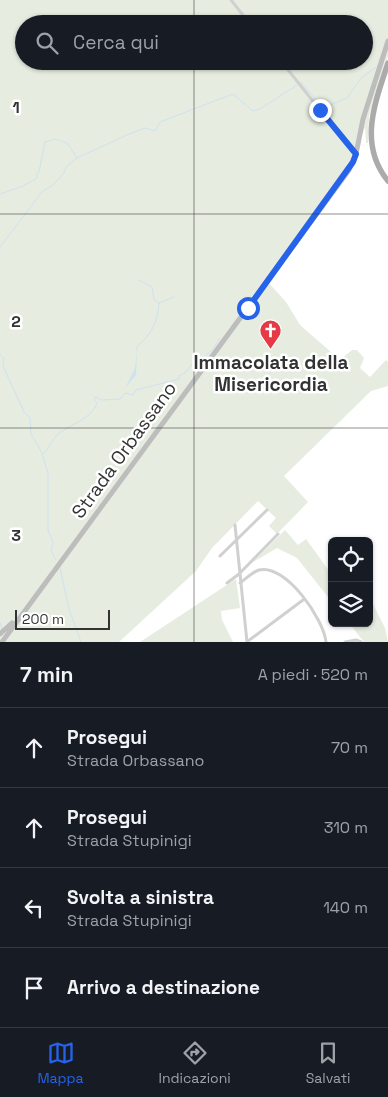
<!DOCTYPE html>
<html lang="it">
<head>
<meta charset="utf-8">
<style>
  :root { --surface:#171b24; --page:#20242c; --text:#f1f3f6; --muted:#9ea1a6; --line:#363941; --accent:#2563eb }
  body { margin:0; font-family:"Space Grotesk",sans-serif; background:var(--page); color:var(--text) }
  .controls { position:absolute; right:15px; bottom:15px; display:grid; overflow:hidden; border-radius:8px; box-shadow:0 1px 4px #0004 }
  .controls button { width:45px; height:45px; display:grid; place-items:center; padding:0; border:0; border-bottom:1px solid var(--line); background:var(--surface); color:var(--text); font:25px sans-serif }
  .scale { position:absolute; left:15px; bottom:12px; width:95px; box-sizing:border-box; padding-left:5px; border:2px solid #333; border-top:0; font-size:14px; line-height:18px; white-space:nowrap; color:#333; -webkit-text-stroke:4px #fff; paint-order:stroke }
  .stop { position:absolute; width:15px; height:15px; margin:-11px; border:4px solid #2563eb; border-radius:50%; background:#fff }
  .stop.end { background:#2563eb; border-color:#fff; box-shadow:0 1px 5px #0008 }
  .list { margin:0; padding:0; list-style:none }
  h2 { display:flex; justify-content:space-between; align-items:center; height:65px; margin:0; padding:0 20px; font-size:21px }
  h2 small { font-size:16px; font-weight:400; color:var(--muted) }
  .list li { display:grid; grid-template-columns:32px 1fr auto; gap:15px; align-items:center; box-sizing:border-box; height:80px; padding:0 20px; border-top:1px solid var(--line) }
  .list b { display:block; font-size:19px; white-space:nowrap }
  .list p { margin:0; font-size:16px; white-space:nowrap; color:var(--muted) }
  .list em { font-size:16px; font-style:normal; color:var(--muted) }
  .icon { flex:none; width:28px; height:28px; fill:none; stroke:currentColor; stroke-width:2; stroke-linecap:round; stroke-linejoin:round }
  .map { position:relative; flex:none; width:388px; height:642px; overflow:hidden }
  .search { position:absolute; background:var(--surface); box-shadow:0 1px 4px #0004; left:15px; right:15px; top:15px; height:55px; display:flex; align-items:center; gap:12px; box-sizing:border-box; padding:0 18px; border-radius:28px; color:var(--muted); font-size:19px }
  .sheet { height:385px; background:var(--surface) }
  nav { display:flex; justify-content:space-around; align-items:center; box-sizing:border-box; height:70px; border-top:1px solid var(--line); background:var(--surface); font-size:14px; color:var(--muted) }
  nav a { display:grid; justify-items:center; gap:2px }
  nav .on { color:var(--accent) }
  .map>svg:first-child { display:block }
</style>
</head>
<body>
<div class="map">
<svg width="388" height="642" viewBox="0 0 388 642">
  <rect width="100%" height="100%" fill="#fff"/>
  <path fill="#e6ecdf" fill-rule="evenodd" d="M0,0H388V56L369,116L368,143H366L365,127L352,163L267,281L286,302L300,325L340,360L352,350H357L364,358L360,368L370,377L386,360L388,362V386L371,391L284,476L308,502L277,534L269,526L276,518L258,501L212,548L196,571L119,642H0ZM24,24H364V61H24Z
    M285,530L298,545L306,539L332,575V602L297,558L277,548L253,562Z
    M236,579L240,608L221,611L222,620L233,642H140Z
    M369,596L385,628L388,642H364L349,623H369Z"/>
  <path fill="#cfe2ee" d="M137,351L136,375L125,388L135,368Z"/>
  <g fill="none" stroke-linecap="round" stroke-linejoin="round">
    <path stroke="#cfe2ee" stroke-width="1" d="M301,82L323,108L347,98L362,77L378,66
      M39,172L45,142L55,139L67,143L77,158
      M0,194L23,186L37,178V172
      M0,247L42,192L54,184L64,173L66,167L77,158L129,134L145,128L155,131L160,122L233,94L253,111L260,109L297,85
      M139,280L152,287L154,300L159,303
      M137,351V346C152,335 158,320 159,303L174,297
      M0,354L4,358L3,366L24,412L30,418L31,434L41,451L48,473V530L53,543L51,551L56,560
      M42,456C49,448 54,436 62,431C73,424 93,417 97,403L94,400L95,397L102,400L120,399L125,393L133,395L136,390L179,379V376L185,373L192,364L197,363L212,350L220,338
      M60,568L69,609L81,642
      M0,622L2,629"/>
    <path stroke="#d0d0d0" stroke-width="3" d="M231,0L250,24
      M281,61L355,154
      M235,525L247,642
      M220,556L267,510
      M227,583L239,574L278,534
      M240,583C246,579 252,572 259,570C286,563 324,620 326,642
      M248,641L303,600
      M345,642L356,640L361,642"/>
    <path stroke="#bdbdbd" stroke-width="5" d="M0,634L12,623
      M2,642L349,170L356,154L363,119L388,41"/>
    <path stroke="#ababab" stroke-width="5.5" d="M388,63C375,103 358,144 388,181"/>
  </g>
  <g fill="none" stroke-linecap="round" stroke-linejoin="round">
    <path stroke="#2563eb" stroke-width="6" d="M248,308L353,162L356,154L320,110"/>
  </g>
  <path fill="none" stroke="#333" stroke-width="1" stroke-opacity="0.55" d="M194,0V24M194,61V642M0,214H388M0,428H388"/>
  <defs>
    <symbol id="church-pin" viewBox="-11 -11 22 30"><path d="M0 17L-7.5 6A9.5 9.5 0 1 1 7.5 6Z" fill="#e63946" stroke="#fff"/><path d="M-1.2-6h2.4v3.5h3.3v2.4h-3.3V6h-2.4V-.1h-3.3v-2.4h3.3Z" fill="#fff"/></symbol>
  </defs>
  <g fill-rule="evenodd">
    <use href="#church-pin" x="258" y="318" width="25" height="34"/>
  </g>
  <g text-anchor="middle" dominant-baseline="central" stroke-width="5" stroke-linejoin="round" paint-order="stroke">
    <g font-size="19" font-weight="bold" fill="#333" stroke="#fff">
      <text x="271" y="362">Immacolata della<tspan x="271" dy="22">Misericordia</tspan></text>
    </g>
    <g font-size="19" fill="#333" stroke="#fff">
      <text transform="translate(124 450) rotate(-54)">Strada Orbassano</text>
    </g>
  </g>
  <g font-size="16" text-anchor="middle" font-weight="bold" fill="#333" stroke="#fff" stroke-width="5" stroke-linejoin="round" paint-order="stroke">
    <text x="16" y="113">1</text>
    <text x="16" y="327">2</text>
    <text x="16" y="541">3</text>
  </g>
</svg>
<div class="controls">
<button><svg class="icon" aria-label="locate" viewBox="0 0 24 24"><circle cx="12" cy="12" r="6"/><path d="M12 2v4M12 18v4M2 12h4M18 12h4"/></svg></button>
<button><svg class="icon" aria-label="layers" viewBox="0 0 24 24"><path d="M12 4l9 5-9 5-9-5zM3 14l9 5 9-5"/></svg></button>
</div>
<div class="scale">200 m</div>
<div class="stop" style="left:248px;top:308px"></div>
<div class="stop end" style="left:320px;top:110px"></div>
<div class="search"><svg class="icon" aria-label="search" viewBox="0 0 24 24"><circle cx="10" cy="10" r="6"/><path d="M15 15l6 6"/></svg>Cerca qui</div>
</div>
<section class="sheet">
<h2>7 min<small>A piedi · 520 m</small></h2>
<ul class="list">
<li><svg class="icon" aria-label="ahead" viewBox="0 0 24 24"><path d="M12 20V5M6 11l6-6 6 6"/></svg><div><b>Prosegui</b><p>Strada Orbassano</p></div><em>70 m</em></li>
<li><svg class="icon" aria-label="ahead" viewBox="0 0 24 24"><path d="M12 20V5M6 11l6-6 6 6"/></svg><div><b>Prosegui</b><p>Strada Stupinigi</p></div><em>310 m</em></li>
<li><svg class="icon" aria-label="left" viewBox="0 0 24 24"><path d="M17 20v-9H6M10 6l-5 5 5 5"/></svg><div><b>Svolta a sinistra</b><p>Strada Stupinigi</p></div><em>140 m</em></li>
<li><svg class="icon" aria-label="arrive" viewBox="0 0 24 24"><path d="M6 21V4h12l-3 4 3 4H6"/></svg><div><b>Arrivo a destinazione</b></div></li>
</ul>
</section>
<nav>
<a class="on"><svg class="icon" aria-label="map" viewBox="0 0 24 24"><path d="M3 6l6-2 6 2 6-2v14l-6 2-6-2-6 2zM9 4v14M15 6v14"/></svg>Mappa</a>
<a><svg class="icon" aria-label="directions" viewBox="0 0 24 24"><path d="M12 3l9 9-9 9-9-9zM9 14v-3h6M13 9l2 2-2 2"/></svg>Indicazioni</a>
<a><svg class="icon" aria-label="saved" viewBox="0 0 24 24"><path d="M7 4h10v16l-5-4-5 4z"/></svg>Salvati</a>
</nav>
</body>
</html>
